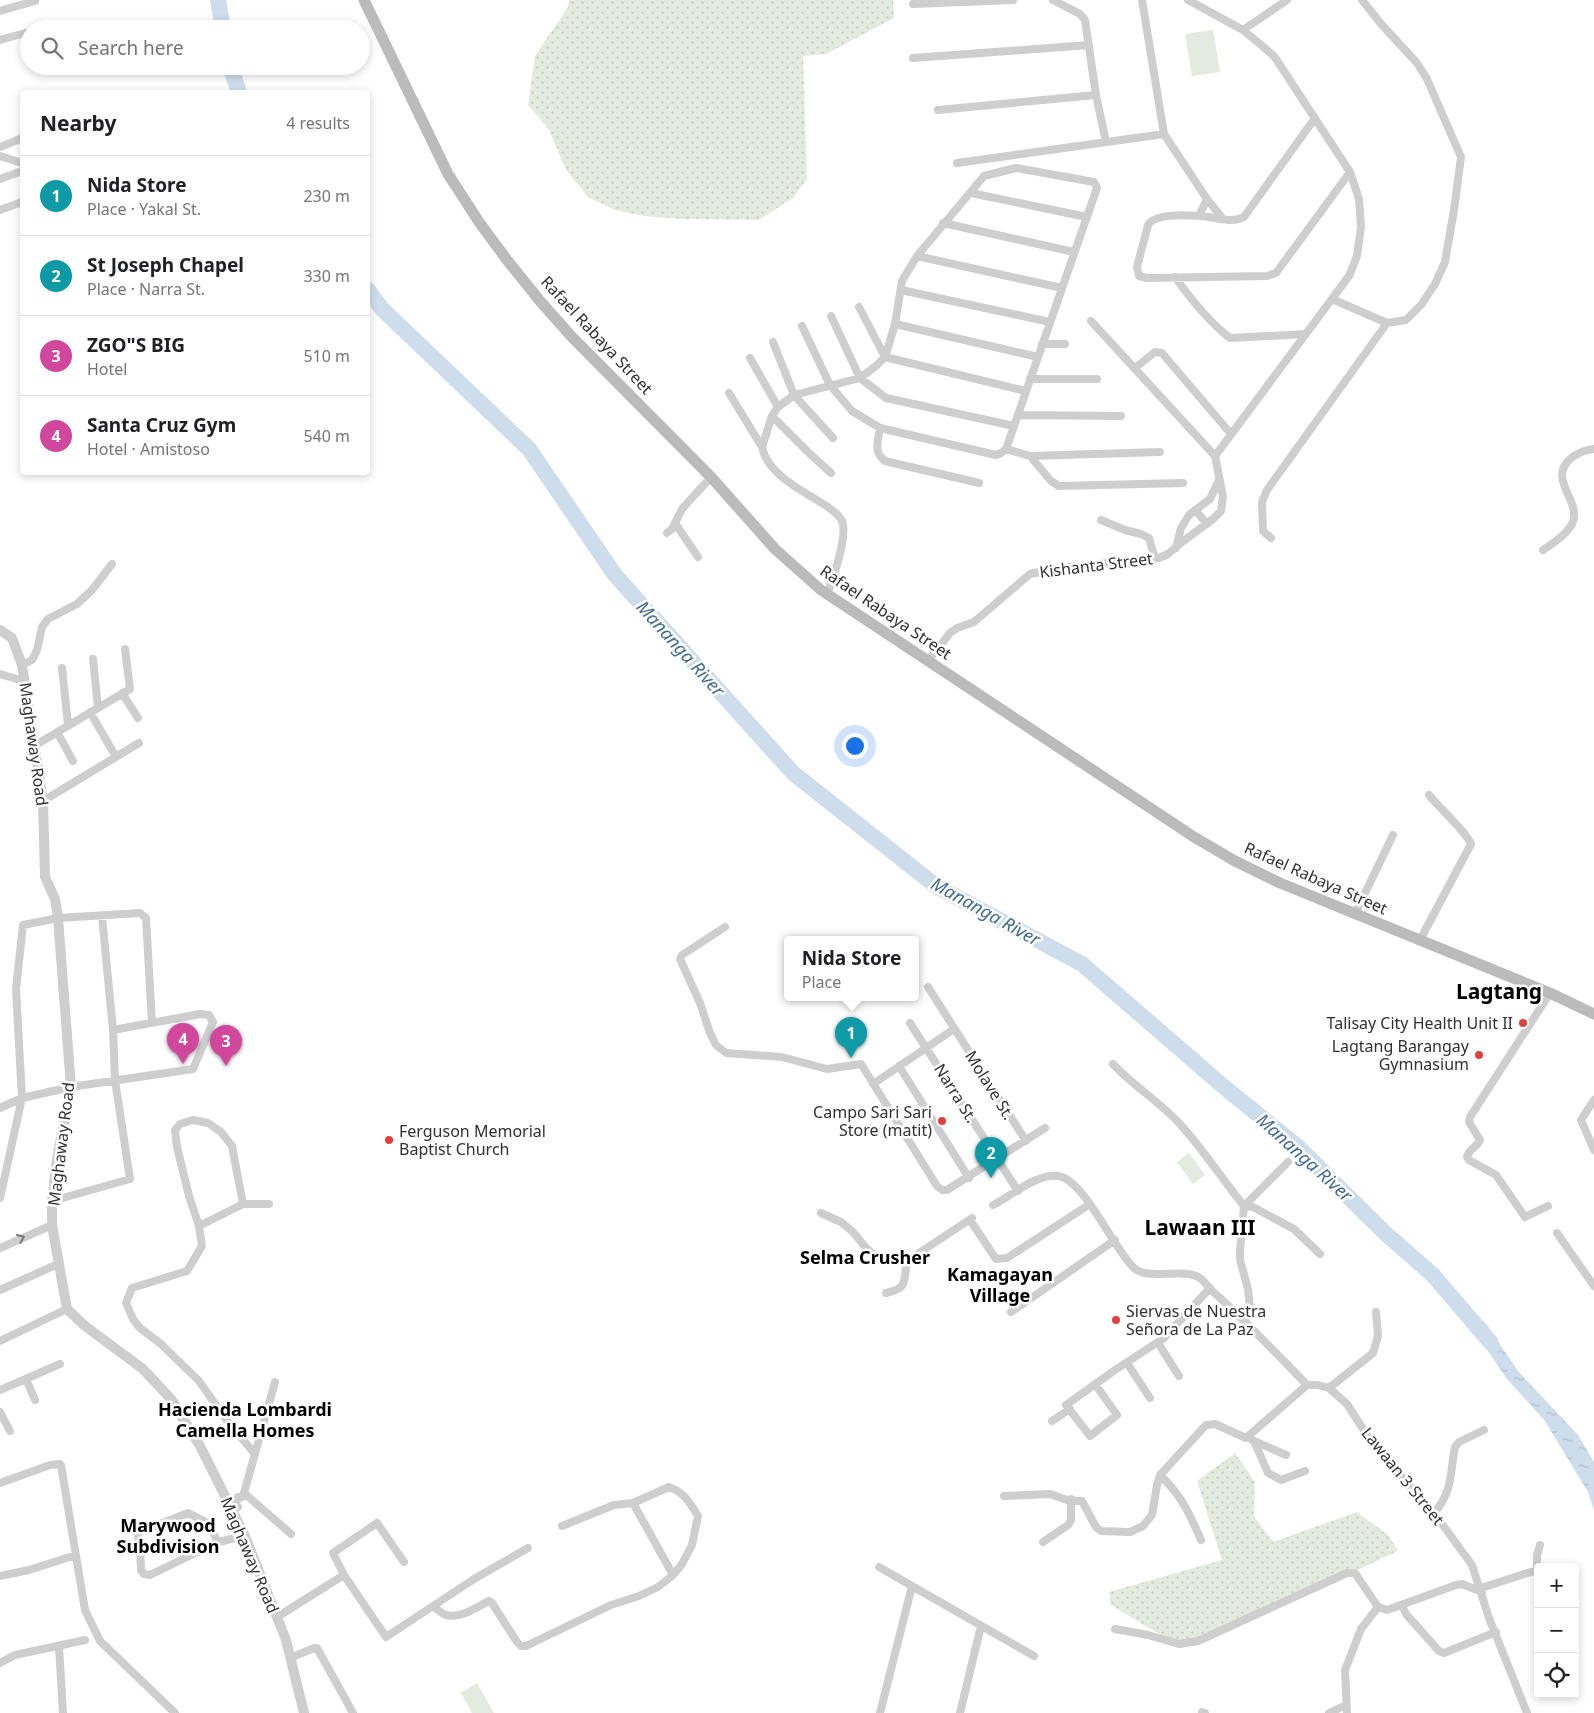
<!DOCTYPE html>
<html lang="en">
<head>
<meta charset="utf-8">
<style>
  :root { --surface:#fff; --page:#f6f6f6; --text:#202124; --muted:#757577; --line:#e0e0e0; --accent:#7c3aed }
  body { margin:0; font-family:"Noto Sans",sans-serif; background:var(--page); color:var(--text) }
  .controls { position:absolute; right:15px; bottom:15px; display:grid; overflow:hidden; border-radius:5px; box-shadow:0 2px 8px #0003 }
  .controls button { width:45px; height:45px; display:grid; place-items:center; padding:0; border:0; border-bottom:1px solid var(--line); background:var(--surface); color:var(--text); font:25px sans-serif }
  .you { position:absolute; left:854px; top:745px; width:18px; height:18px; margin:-12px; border:4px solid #fff; border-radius:50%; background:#1a73e8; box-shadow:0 0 0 8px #1a73e833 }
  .badge { display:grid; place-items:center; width:32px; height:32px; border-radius:50%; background:var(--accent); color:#fff; font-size:16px; font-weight:700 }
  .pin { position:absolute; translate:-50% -41px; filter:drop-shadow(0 1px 2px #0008) }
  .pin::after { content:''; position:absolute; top:26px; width:18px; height:15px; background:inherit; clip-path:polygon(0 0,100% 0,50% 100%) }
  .popup { position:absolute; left:784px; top:936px; width:135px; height:65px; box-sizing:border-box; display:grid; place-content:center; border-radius:5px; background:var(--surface); filter:drop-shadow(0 1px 4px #0005); font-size:16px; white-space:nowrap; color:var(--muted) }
  .popup b { font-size:19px; color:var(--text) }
  .popup::after { content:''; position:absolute; left:50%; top:100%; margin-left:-10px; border:10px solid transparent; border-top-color:var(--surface) }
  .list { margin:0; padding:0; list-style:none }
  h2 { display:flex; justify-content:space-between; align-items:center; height:65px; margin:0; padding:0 20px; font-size:21px }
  h2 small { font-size:16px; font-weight:400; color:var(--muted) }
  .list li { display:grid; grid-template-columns:32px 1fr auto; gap:15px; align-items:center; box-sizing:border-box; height:80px; padding:0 20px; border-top:1px solid var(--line) }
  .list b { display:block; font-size:19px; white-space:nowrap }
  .list p { margin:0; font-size:16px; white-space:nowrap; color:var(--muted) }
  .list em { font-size:16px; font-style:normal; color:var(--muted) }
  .icon { flex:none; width:28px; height:28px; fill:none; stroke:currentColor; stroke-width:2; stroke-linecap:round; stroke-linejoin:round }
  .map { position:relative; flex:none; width:1594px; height:1713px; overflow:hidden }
  .search { position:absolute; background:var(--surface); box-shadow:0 2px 8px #0003; left:20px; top:20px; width:350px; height:55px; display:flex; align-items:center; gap:12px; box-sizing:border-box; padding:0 18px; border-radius:28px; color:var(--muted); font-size:19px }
  .panel { position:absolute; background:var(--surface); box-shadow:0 2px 8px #0003; left:20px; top:90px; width:350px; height:385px; border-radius:5px }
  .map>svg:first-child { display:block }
</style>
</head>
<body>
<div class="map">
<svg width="1594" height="1713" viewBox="0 0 1594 1713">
  <defs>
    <pattern id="grass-dots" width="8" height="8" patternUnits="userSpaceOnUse" patternTransform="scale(1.25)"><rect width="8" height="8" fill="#e3eade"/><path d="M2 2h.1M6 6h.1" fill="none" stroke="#c3c9bf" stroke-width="1.8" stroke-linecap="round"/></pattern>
    <pattern id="water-ripples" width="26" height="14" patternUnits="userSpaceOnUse" patternTransform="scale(1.25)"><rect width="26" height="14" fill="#ceddec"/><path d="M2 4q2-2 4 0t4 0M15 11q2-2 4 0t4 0" fill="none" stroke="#b1becb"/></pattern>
  </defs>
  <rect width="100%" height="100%" fill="#fff"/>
  <path fill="url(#grass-dots)" d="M569,0H893L894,18L826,54L803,56L807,179L793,198L759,220L682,219L644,216L615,210L588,197L566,170L548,128L528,105L535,56L568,7Z
    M1235,1453L1255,1482L1254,1516L1273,1542L1357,1512L1388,1535L1398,1551L1206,1641L1182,1648L1111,1605L1109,1592L1222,1560L1197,1481Z"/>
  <path fill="#e3eade" d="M1213,30L1220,72L1192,76L1185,34Z
    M1189,1153L1205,1175L1193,1184L1177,1162Z
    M477,1683L494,1713H472L461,1693Z"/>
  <path fill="url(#water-ripples)" d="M1484,1321L1518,1371L1578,1435L1594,1462V1510L1588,1492L1545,1421L1507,1379L1473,1329Z"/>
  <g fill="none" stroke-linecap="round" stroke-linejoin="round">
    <path stroke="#ceddec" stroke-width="16" d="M218,0L223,29
      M230,66L239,92
      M368,290L382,309L529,449L615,575L793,773L936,886L1082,964L1224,1087L1297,1146L1385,1233L1433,1275L1491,1343"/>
    <path stroke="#cecece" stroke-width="8" d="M1053,0L1080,14L1085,20L1096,95L1106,142
      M1142,0L1164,134L1207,199
      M1188,0L1243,30L1274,56L1350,172L1359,199L1361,227L1357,256L1349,276L1215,456
      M913,4L1013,0
      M0,11L35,1
      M1243,30L1287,0
      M0,40L29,32
      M913,58L1089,45
      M938,110L1096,95
      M1315,118L1244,217C1230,224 1215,217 1201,216C1187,215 1155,213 1148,225L1137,267L1139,276L1147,278L1267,276L1276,273L1350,172
      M0,147L22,138
      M0,156L22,163
      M957,163L1164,134
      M0,179L22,171
      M971,193L1087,217
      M0,210L22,202
      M1199,216L1207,199L1223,219
      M943,223L1074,252
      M917,256L1062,288
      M1175,277C1190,298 1209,322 1230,338L1306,334
      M901,290L1050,322
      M1332,299L1387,323L1406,320L1421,305L1435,284L1445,262L1454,210L1461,157L1427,79L1417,63L1382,25L1362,0
      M859,307L885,357L1026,391
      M831,316L860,378L886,398L1014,426
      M895,324L1038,357
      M773,342L794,395L833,438
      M1042,344H1065
      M750,358L778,407
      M1135,368L1155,352L1162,353L1231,434
      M1030,379H1097
      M729,393L762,447C770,487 839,502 843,524C846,541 833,578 827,594
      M1018,415L1121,416
      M772,416L810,454L831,473
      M880,428C878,441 873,452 885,461L979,483
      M762,447L772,416L778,407L794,395L860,378L876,366L885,357L895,324L902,281L917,256L984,176L1016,168L1094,182L1097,188L1006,449L1001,453L996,455L880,428L852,411L830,385L802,326
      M1006,449L1030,456L1160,452
      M1030,456L1051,481L1059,486L1183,483
      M1195,510L1207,524
      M1101,520L1125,530L1141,534L1149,538L1155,559
      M675,523L698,557
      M667,533L672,529L682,509L711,477
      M1271,538L1263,531L1262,502L1267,490L1387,323
      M1176,548L1181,528L1189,515L1210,499L1219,480
      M1543,550C1553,543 1566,535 1572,524C1583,502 1547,480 1570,459C1577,453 1584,450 1594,449
      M93,659L98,708
      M928,661L950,633L957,628L974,622L1030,574L1060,568L1159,558L1168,554L1182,542L1213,519L1221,511L1223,497L1215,456L1091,321
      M22,665L32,660L37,650L42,627L48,619L77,604L92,590L112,564
      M62,668L68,725
      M0,674L17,679L25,684
      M122,693L138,718
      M90,712L116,757
      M57,732L73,761
      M34,746L130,689L125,649
      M43,801L139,743
      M1355,914L1393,835
      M725,927L682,955L680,959L700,1003L710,1033L716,1045L726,1053L782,1057L827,1069L861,1064L937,1186L942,1190H947L1045,1128
      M1420,940L1471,844C1466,831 1439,808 1429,795
      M928,987L1026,1141
      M910,1023L1018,1191
      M1113,1064C1133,1086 1159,1101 1179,1123C1203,1149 1222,1179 1244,1206L1253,1207L1294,1229L1320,1254
      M899,1066L969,1178
      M873,1084L954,1029
      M1594,1100L1581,1120L1594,1150
      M0,1108L22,1098L71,1087L193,1069L213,1022L209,1015L200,1014L113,1030
      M0,1198L22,1098L16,989L23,925L58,918L140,913L146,918L152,1023
      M52,1201L130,1179L115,1080L113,1030L102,916
      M243,1204L232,1146L221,1132L208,1123L193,1120L180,1124L175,1130L177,1147L189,1196L199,1226L202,1246L187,1271L132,1288L126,1303L133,1319L140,1328L161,1344L199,1381L228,1422L255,1454
      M993,1205C1011,1196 1037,1173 1058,1176C1084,1179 1114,1250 1134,1268C1148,1281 1183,1267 1200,1278C1204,1281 1207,1285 1210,1289C1244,1319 1275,1352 1307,1385H1318L1329,1388L1347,1404L1372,1443L1434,1513L1472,1565L1489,1618L1527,1713
      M1548,1206L1525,1217L1496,1175L1469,1160L1467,1157C1468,1150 1477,1147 1480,1140L1469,1122L1470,1117L1550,993
      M821,1213L841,1222L853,1232L866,1248L882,1261H907L972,1218
      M970,1220L996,1259L1007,1258L1090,1204
      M199,1226L243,1204H269
      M1557,1233L1594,1286
      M0,1248L52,1225
      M0,1290L58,1264
      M886,1293C909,1288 903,1281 907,1261
      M1011,1312L1115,1240
      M1245,1321L1250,1307L1248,1289L1240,1260V1250L1244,1206L1288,1162
      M0,1341L67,1309
      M1158,1343L1179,1376
      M1127,1363L1150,1398
      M26,1379L35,1400
      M1095,1384L1117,1415L1090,1436L1066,1405L1115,1370L1164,1338L1210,1288
      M1329,1388L1373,1353L1378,1336L1376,1312
      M0,1390L60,1364
      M0,1412L10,1431
      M1052,1421L1070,1409
      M1252,1440L1286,1455
      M1254,1441L1268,1473L1281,1480L1305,1471
      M1160,1475C1182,1496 1189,1513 1201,1540
      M0,1483L50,1465L60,1464L61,1465L85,1610L100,1641L175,1713
      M244,1493L291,1534
      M1004,1496L1050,1494L1067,1500L1082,1501L1096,1527L1101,1531L1130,1532L1143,1526L1152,1515L1157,1485L1160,1475L1206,1425L1215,1424L1246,1438L1307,1385
      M633,1503L673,1575
      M238,1507L236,1504L238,1497H242L244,1493L275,1382
      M1434,1513C1453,1492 1450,1472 1455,1447L1459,1442L1484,1430
      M218,1542L208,1523L188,1513L137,1533L140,1544L141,1570L144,1574L150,1575L218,1542L245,1536
      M1043,1542L1068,1525L1071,1520V1499
      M404,1562L377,1523L333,1553L344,1575L386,1637L474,1579L528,1548
      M879,1567L1034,1656
      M0,1576L29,1570L76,1555
      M1481,1588L1537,1570V1555L1540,1545
      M1402,1605L1406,1614L1439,1651L1444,1653L1496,1632
      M433,1606C437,1609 442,1614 446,1615C461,1619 476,1607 489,1601L492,1603L517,1642L521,1646H526L611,1605L639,1596L658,1587L673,1575L682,1564L692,1545L698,1516C690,1503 684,1492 669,1487L633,1503L614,1505L562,1526
      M277,1617L344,1575
      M1115,1629L1148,1635L1179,1644L1198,1641L1347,1573H1355L1378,1607L1387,1610L1456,1585L1462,1584L1482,1592
      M59,1646L63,1713
      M290,1658L314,1648H317L353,1713
      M0,1663L15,1655L85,1640
      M1202,1712L1205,1713
      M880,1713L912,1586
      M960,1713L981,1626
      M1329,1713L1346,1705
      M1347,1713L1345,1670L1361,1629L1378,1607"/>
    <path stroke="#cecece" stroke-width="10" d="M0,630L12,638L22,665L43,801L45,877L55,899L58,918L71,1087L57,1159L52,1201V1225L67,1309L85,1326L143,1369L171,1399L200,1446L245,1536L286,1640L304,1713"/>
    <path stroke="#bbb" stroke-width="11" d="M364,0L448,174L479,222L507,260L540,301L571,336L711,477L775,549L821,590L1194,837L1235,861L1280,883L1550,993L1594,1014"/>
  </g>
  <defs><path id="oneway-chevron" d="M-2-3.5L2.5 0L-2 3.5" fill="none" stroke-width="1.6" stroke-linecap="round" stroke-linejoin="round" transform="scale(1.25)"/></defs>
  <use stroke="#787878" href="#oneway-chevron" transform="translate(21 1238) rotate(-23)"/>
  <g fill="#de413e" stroke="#fff" stroke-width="2">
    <circle cx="1523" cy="1023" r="5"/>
    <circle cx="1479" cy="1055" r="5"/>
    <circle cx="942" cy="1121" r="5"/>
    <circle cx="389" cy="1140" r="5"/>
    <circle cx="1116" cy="1320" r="5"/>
  </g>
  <g text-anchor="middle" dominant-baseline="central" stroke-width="5" stroke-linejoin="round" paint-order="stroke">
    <g font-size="16" fill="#313131" stroke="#fff">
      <text transform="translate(597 335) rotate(47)">Rafael Rabaya Street</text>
      <text transform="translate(1096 565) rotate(-7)">Kishanta Street</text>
      <text transform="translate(886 612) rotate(34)">Rafael Rabaya Street</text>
      <text transform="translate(34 744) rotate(82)">Maghaway Road</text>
      <text transform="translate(1316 878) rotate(24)">Rafael Rabaya Street</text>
      <text transform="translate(990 1085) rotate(58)">Molave St.</text>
      <text transform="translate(956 1093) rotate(58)">Narra St.</text>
      <text transform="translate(61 1144) rotate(-83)">Maghaway Road</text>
      <text transform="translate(1403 1476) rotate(51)">Lawaan 3 Street</text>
      <text transform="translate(250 1555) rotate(67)">Maghaway Road</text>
    </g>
    <g font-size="16" fill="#313131" stroke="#fff" text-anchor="end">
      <text x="1513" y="1023">Talisay City Health Unit II</text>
      <text x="1469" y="1046">Lagtang Barangay<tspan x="1469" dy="18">Gymnasium</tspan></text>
      <text x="932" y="1112">Campo Sari Sari<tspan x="932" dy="18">Store (matit)</tspan></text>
      <text x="399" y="1131" text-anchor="start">Ferguson Memorial<tspan x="399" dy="18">Baptist Church</tspan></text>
      <text x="1126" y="1311" text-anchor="start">Siervas de Nuestra<tspan x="1126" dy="18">Señora de La Paz</tspan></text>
    </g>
    <g font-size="18" font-style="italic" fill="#426b91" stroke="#fff">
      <text transform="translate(681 648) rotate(48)">Mananga River</text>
      <text transform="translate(986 911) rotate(29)">Mananga River</text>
      <text transform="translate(1305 1157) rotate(42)">Mananga River</text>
    </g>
    <g font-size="18" font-weight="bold" fill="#000" stroke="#fff">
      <text x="865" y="1257">Selma Crusher</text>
      <text x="1000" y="1274">Kamagayan<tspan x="1000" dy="21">Village</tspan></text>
      <text x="245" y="1409">Hacienda Lombardi<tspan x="245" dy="21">Camella Homes</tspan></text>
      <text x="168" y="1525">Marywood<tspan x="168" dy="21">Subdivision</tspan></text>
    </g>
    <g font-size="21" font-weight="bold" fill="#000" stroke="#fff">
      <text x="1499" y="991">Lagtang</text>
      <text x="1200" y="1227">Lawaan III</text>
    </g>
  </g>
</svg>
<div class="controls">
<button>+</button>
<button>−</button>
<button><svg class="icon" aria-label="locate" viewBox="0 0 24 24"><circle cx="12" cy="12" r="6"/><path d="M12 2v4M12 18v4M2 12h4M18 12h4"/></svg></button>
</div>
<div class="you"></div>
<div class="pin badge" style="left:851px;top:1058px;background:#0f9aa8">1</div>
<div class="popup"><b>Nida Store</b>Place</div>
<div class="pin badge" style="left:991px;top:1178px;background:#0f9aa8">2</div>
<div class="pin badge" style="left:226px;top:1066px;background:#d1479c">3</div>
<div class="pin badge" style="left:183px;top:1064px;background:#d1479c">4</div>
<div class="search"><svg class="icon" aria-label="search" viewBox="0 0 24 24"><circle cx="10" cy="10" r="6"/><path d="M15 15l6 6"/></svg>Search here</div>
<section class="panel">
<h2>Nearby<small>4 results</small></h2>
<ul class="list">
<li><span class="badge" style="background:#0f9aa8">1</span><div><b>Nida Store</b><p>Place · Yakal St.</p></div><em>230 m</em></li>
<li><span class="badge" style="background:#0f9aa8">2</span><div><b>St Joseph Chapel</b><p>Place · Narra St.</p></div><em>330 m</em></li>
<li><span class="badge" style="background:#d1479c">3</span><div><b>ZGO&quot;S BIG</b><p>Hotel</p></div><em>510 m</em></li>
<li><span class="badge" style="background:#d1479c">4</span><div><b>Santa Cruz Gym</b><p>Hotel · Amistoso</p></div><em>540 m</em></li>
</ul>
</section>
</div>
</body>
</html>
